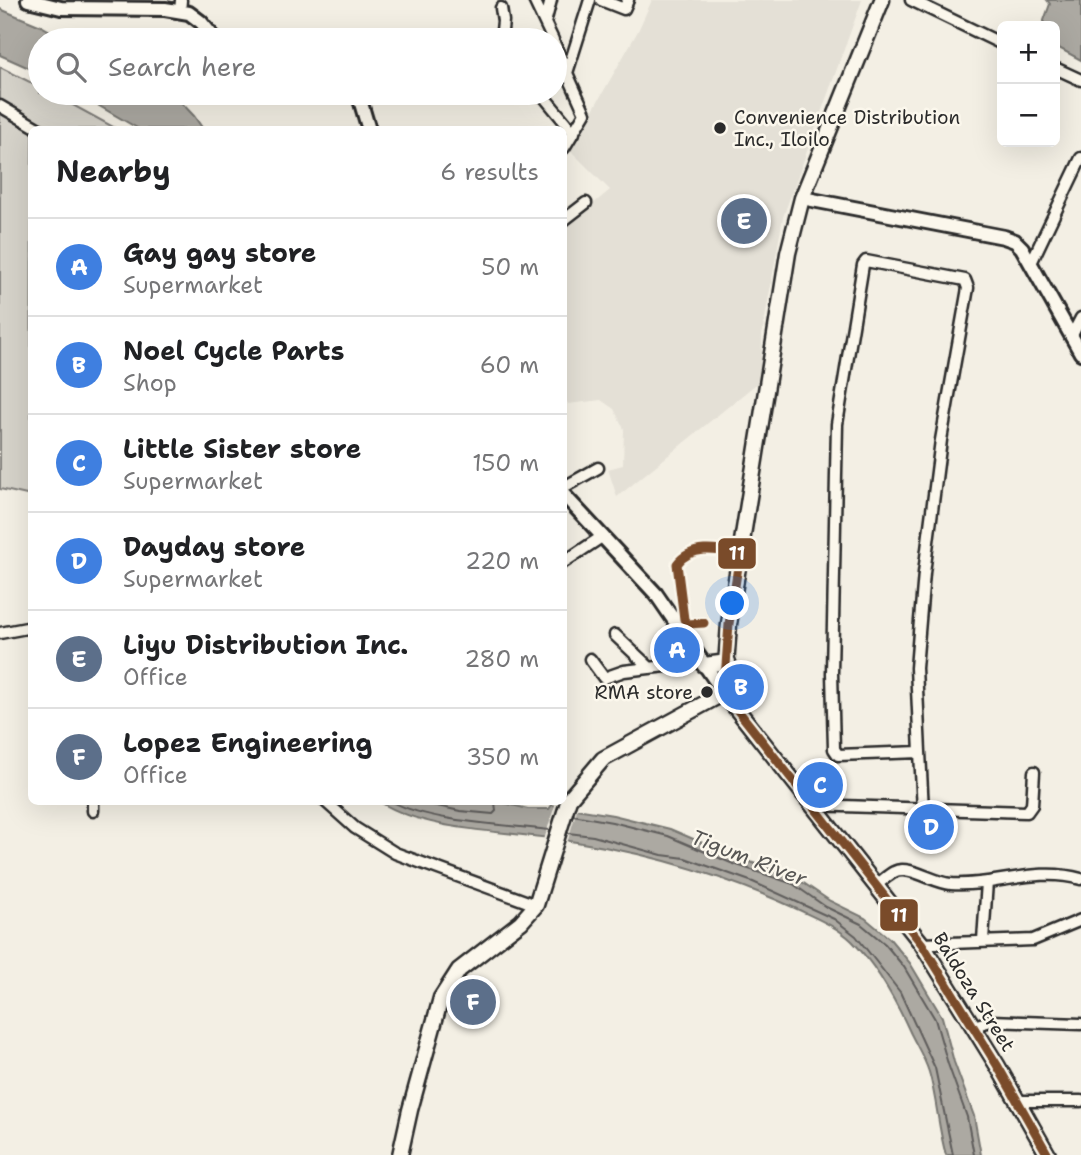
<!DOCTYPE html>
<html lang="en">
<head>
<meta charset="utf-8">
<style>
  :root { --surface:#fff; --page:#f2f2f2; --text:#202124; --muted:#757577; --line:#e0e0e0; --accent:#0b8043 }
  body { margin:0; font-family:"Shantell Sans",sans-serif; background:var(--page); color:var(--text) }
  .controls { position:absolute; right:21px; top:21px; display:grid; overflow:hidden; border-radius:10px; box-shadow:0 7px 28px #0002 }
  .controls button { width:63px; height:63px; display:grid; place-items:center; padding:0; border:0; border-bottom:2px solid var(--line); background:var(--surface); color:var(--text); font:35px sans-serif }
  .you { position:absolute; left:733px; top:604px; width:24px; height:24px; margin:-18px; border:5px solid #fff; border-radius:50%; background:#1a73e8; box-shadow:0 0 0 10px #1a73e833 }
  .badge { display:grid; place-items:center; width:46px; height:46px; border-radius:50%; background:var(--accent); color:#fff; font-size:23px; font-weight:700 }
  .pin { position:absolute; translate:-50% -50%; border:4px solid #fff; box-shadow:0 2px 7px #0006 }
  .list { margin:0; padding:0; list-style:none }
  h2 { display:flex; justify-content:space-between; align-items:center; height:91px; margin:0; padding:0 28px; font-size:30px }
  h2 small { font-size:23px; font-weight:400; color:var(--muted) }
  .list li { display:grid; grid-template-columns:46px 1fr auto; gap:21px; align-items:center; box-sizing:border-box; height:98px; padding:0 28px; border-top:2px solid var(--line) }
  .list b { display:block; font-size:26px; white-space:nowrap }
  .list p { margin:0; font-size:23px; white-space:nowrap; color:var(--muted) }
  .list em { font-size:23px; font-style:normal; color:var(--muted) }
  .icon { flex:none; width:38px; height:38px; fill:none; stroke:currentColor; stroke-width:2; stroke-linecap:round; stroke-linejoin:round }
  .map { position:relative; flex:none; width:1081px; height:1155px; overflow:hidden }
  .search { position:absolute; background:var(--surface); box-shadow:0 7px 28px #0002; left:28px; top:28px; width:539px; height:77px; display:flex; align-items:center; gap:18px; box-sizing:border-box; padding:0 24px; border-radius:38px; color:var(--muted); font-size:26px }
  .panel { position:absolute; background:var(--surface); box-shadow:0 7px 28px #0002; left:28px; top:126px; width:539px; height:679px; border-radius:10px }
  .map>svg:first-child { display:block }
</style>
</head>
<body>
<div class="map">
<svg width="1081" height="1155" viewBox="0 0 1081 1155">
  <rect width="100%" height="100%" fill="#f3efe4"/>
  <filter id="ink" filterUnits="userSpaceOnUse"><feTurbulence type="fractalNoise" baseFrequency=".0143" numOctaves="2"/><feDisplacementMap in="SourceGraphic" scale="14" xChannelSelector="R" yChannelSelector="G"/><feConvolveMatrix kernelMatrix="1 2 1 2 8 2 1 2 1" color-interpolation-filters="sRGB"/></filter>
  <g filter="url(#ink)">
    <path fill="#e4e0d6" d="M652,0H862L783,217L762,335L761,380L617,497L608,469L623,465L624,429L614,409L601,400L568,404L564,395V228L610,190L570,150L638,31Z"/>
    <path fill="#d5d2c9" stroke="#807e7a" stroke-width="2" d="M0,67L40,87V93H51L117,129L32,130L31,496L0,489Z"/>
    <path fill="#aca9a2" stroke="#787772" stroke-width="2" d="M1047,0H1081V60L1055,46V26H1042L1050,4Z
      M0,9L41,26L66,40H40V73L0,55Z
      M77,93H165L180,101L194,116L203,129H139Z
      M380,802H500L528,809H549L552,805L613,815L670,829L733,856L796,878L830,901L865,918L890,939L910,963L942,1017L954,1062L974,1116L981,1155H946C938,1128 937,1099 929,1072C925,1059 917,1046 911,1034C896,1001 878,967 852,941C836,926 816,918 797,909C719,873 634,849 549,838C495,830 427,831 380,802Z"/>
    <path fill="#f3efe4" d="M556,802L578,806L567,843L544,840Z"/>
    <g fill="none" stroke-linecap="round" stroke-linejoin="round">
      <path stroke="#5f5d5b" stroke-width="2" d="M393,802C429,822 508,825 550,830
        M419,802L460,811L493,814L496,811L495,802
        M573,815L612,822L668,836L731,863L793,884L826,907L861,924L885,944L904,967L935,1019L948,1064L967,1117L974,1155
        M568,833L593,836L662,855L685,858L753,882L834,919L856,936L900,992L935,1068L953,1155"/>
      <defs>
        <path id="minor" d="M534,0L553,40
          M601,0L624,9L628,0
          M911,0L1002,44
          M501,8L503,21L501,40
          M180,12L181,0
          M545,23L551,0
          M555,45L567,73
          M1055,68L1081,80
          M541,93L574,133
          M0,106L41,130
          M564,148L585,113L567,73L590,0
          M564,220L586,203
          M866,261L965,280L968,288L941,440L924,573L916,668L920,752L838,755L834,749L832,673L837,424L863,265Z
          M1031,263L1081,158
          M1071,337L1081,318
          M564,487L598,468
          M564,562L603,536
          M0,633L32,627
          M615,635L650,668
          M590,659L604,678L624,671L666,666L695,653
          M920,752L923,810
          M805,797L830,793L834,774
          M326,802L355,828L395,853L536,905
          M812,805L1027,812L1032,805L1034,772
          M93,811V802
          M876,885C882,881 888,875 894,872C908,864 934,883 951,884C996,887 1035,866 1081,879
          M983,940L987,882
          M922,944L1033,940L1081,920
          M973,1026L991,1021L1081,1024
          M1017,1101H1081"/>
        <path id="tertiary" d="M28,0L61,8L165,9L189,13L201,22L216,40
          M358,93L369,130
          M802,198L1004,237L1015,241L1022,248L1081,353
          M564,495L656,594L724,693"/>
        <path id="secondary" d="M704,665L728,662
          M724,693L729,624L740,554L788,253L802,198L882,0"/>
        <path id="primary" d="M400,1155L410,1110L441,998L459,970L521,922L536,905L569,799L603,759L724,693L922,944L997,1065L1048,1155"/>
      </defs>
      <use href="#minor" stroke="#2b2b2b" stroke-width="15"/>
      <use href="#tertiary" stroke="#2b2b2b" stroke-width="18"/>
      <use href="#secondary" stroke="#2b2b2b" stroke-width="19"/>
      <use href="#primary" stroke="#2b2b2b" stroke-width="19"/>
      <use href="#minor" stroke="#fbf7ec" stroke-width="10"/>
      <use href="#tertiary" stroke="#fbf7ec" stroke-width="12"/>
      <use href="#secondary" stroke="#fbf7ec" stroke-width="14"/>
      <use href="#primary" stroke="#fbf7ec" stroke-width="14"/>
      <defs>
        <path id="bus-1" d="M704,623L687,624L684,619L677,564C692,544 718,550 740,554L729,624L724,693
          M724,693L922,944L997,1065L1048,1155"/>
      </defs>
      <use href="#bus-1" stroke="#fbf7ec" stroke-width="14"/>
      <use href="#bus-1" stroke="#7a4b2a" stroke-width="9"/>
    </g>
  </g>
  <g fill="#2b2b2b" stroke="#fbf7ec" stroke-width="2.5">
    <circle cx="720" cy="128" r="7"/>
    <circle cx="707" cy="692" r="7"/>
  </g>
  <g text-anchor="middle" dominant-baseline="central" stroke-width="5" stroke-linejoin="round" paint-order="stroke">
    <g font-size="19" fill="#2b2b2b" stroke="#fbf7ec" text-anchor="start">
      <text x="734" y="117">Convenience Distribution<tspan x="734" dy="22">Inc., Iloilo</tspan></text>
      <text x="693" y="692" text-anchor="end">RMA store</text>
    </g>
    <g font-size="19" fill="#2b2b2b" stroke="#fbf7ec">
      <text transform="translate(974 992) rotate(58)">Baldoza Street</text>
    </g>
    <g font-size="21" font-style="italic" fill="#585755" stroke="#fbf7ec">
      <text transform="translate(749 858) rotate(21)">Tigum River</text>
    </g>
  </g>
  <g stroke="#fbf7ec" stroke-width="2.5">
    <rect x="717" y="537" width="40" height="33" rx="7" fill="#7a4b2a"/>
    <rect x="879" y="898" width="40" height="34" rx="7" fill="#7a4b2a"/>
  </g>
  <g font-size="19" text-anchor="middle" font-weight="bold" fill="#fff">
    <text x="737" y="560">11</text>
    <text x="899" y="922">11</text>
  </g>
</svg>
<div class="controls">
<button>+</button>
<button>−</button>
</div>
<div class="you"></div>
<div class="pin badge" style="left:677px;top:650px;background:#3f7fe0">A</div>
<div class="pin badge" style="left:741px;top:687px;background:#3f7fe0">B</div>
<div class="pin badge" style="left:820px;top:785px;background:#3f7fe0">C</div>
<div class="pin badge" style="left:931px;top:827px;background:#3f7fe0">D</div>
<div class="pin badge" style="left:744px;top:221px;background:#5c6f8a">E</div>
<div class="pin badge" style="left:473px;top:1002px;background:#5c6f8a">F</div>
<div class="search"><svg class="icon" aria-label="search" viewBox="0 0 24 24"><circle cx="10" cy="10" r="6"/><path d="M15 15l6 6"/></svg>Search here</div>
<section class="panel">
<h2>Nearby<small>6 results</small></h2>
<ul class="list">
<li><span class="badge" style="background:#3f7fe0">A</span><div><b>Gay gay store</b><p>Supermarket</p></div><em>50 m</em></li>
<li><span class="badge" style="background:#3f7fe0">B</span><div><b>Noel Cycle Parts</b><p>Shop</p></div><em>60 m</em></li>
<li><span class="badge" style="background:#3f7fe0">C</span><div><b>Little Sister store</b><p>Supermarket</p></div><em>150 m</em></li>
<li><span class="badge" style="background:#3f7fe0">D</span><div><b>Dayday store</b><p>Supermarket</p></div><em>220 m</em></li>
<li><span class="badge" style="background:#5c6f8a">E</span><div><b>Liyu Distribution Inc.</b><p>Office</p></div><em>280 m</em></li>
<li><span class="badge" style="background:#5c6f8a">F</span><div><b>Lopez Engineering</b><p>Office</p></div><em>350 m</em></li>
</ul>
</section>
</div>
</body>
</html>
